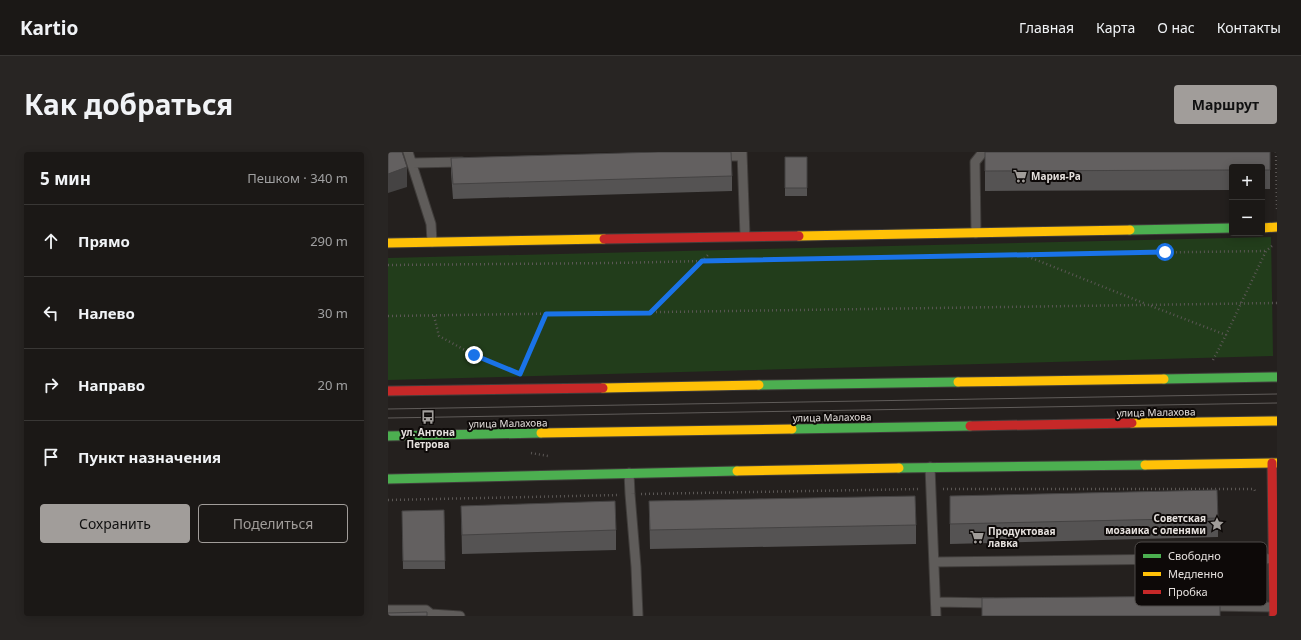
<!DOCTYPE html>
<html lang="ru">
<head>
<meta charset="utf-8">
<style>
  :root { --surface:#1b1816; --page:#282523; --text:#f1f3f6; --muted:#a0a0a1; --line:#393735; --accent:#a19d9a }
  body { margin:0; font-family:"Noto Sans",sans-serif; background:var(--page); color:var(--text) }
  .controls { position:absolute; right:12px; top:12px; display:grid; overflow:hidden; border-radius:4px; box-shadow:0 2px 10px #0003 }
  .controls button { width:36px; height:36px; display:grid; place-items:center; padding:0; border:0; border-bottom:1px solid var(--line); background:var(--surface); color:var(--text); font:20px sans-serif }
  .stop { position:absolute; width:12px; height:12px; margin:-9px; border:3px solid #1a73e8; border-radius:50%; background:#fff }
  .stop.end { background:#1a73e8; border-color:#fff; box-shadow:0 1px 4px #0008 }
  .list { margin:0; padding:0; list-style:none }
  h2 { display:flex; justify-content:space-between; align-items:center; height:52px; margin:0; padding:0 16px; font-size:17px }
  h2 small { font-size:13px; font-weight:400; color:var(--muted) }
  .list li { display:grid; grid-template-columns:26px 1fr auto; gap:12px; align-items:center; box-sizing:border-box; height:72px; padding:0 16px; border-top:1px solid var(--line) }
  .list b { display:block; font-size:15px; white-space:nowrap }
  .list em { font-size:13px; font-style:normal; color:var(--muted) }
  .actions { display:flex; gap:8px; padding:12px 16px }
  .actions a { flex:1; padding:9px 0; border:1px solid var(--accent); border-radius:4px; text-align:center; font-size:14px; color:var(--accent) }
  .actions .main { background:var(--accent); color:#111 }
  .icon { flex:none; width:22px; height:22px; fill:none; stroke:currentColor; stroke-width:2; stroke-linecap:round; stroke-linejoin:round }
  .map { position:relative; flex:none; width:889px; height:464px; overflow:hidden; border-radius:4px }
  header { display:flex; align-items:center; gap:24px; box-sizing:border-box; height:56px; padding:0 20px; background:var(--surface); border-bottom:1px solid var(--line) }
  header strong { font-size:19px }
  nav { display:flex; gap:22px; margin-inline-start:auto; font-size:14px }
  .intro { display:flex; align-items:center; justify-content:space-between; box-sizing:border-box; height:96px; padding:0 24px }
  h1 { margin:0; font-size:28px }
  .button { padding:10px 18px; border-radius:4px; background:var(--accent); color:#111; font-size:14px; font-weight:700 }
  main { display:flex; gap:24px; padding:0 24px }
  aside { flex:1; background:var(--surface); border-radius:4px; box-shadow:0 2px 10px #0003 }
  .map>svg:first-child { display:block }
</style>
</head>
<body>
<header>
<strong>Kartio</strong>
<nav><a>Главная</a><a>Карта</a><a>О нас</a><a>Контакты</a></nav>
</header>
<div class="intro"><h1>Как добраться</h1><a class="button">Маршрут</a></div>
<main>
<aside>
<h2>5 мин<small>Пешком · 340 m</small></h2>
<ul class="list">
<li><svg class="icon" aria-label="ahead" viewBox="0 0 24 24"><path d="M12 20V5M6 11l6-6 6 6"/></svg><div><b>Прямо</b></div><em>290 m</em></li>
<li><svg class="icon" aria-label="left" viewBox="0 0 24 24"><path d="M17 20v-9H6M10 6l-5 5 5 5"/></svg><div><b>Налево</b></div><em>30 m</em></li>
<li><svg class="icon" aria-label="right" viewBox="0 0 24 24"><path d="M7 20v-9h11M14 6l5 5-5 5"/></svg><div><b>Направо</b></div><em>20 m</em></li>
<li><svg class="icon" aria-label="arrive" viewBox="0 0 24 24"><path d="M6 21V4h12l-3 4 3 4H6"/></svg><div><b>Пункт назначения</b></div></li>
</ul>
<div class="actions"><a class="main">Сохранить</a><a>Поделиться</a></div>
</aside>
<div class="map">
<svg width="889" height="464" viewBox="0 0 889 464">
  <rect width="100%" height="100%" fill="#24201e"/>
  <path fill="#223d1b" d="M883,85L885,204L0,228V106Z"/>
  <g fill="none" stroke-linecap="round" stroke-linejoin="round">
    <defs>
      <path id="lane" d="M20,0L43,72L44,90
        M354,0L357,84
        M331,4H354
        M24,11L74,10
        M588,81L587,10L595,0
        M542,315L548,464
        M241,321L242,342L248,415L250,464
        M546,410L868,406L885,407
        M548,450L605,451
        M821,454L886,455
        M0,458H38L43,462L72,464"/>
      <path id="fast" d="M742,78L844,76
        M776,227L889,225
        M371,233L570,230
        M404,277L582,274
        M0,284L153,281
        M511,316L757,313
        M0,327L349,319"/>
      <path id="slow" d="M874,76L889,75
        M411,84L742,78
        M0,91L216,87
        M570,230L776,227
        M215,236L371,233
        M744,271L889,269
        M153,281L404,277
        M757,313L889,311
        M349,319L511,316"/>
      <path id="jam" d="M216,87L411,84
        M0,239L215,236
        M582,274L744,271
        M884,311L886,464"/>
    </defs>
    <use href="#lane" stroke="#403d3b" stroke-width="11"/>
    <use href="#fast" stroke="#403d3b" stroke-width="11"/>
    <use href="#slow" stroke="#403d3b" stroke-width="11"/>
    <use href="#jam" stroke="#403d3b" stroke-width="11"/>
    <path stroke="#5b5755" stroke-width="2.5" stroke-dasharray="1 3" stroke-linecap="butt" d="M888,0L889,57
      M636,103L758,152
      M0,113L226,111L589,103L878,99
      M763,154L838,183
      M262,160L320,103
      M0,164L889,151
      M46,164L51,184L86,203L124,218
      M825,208L838,183L878,99L884,94
      M133,220L158,162
      M143,301L160,304
      M555,337H866L867,339
      M253,342L532,337
      M0,348L232,343"/>
    <use href="#lane" stroke="#5f5c5a" stroke-width="9"/>
    <use href="#fast" stroke="#4caf50" stroke-width="9"/>
    <use href="#slow" stroke="#ffc107" stroke-width="9"/>
    <use href="#jam" stroke="#c62828" stroke-width="9"/>
    <path stroke="#605c5a" stroke-width="1" d="M0,257L889,242
      M0,266L889,251"/>
  </g>
  <path fill="#555353" d="M597,0H882V37H874V15H844V38L597,39Z
    M397,5H419V44H397Z
    M63,6L344,24V39L65,47L63,21Z
    M562,344L830,366V385L562,392Z
    M261,349L528,373V392L262,397Z
    M73,354L228,378V398L74,402Z
    M56,358L57,417H15L14,359Z"/>
  <path fill="#454343" d="M19,15V35L0,41V22Z"/>
  <path fill="#636060" stroke="#454343" d="M0,0H14L19,15L0,22Z
    M270,0H343L344,24L65,32L63,6Z
    M597,0H882V18H874V15H844V18L597,19Z
    M397,5H419V36H397Z
    M829,338L830,366L562,372V344Z
    M527,344L528,373L262,378L261,349Z
    M227,349L228,378L74,383L73,354Z
    M56,358L57,409H15L14,359Z
    M832,444V464H594V446Z
    M39,460V464H0V461Z"/>
  <g fill="none" stroke-linecap="round" stroke-linejoin="round">
    <path stroke="#1a73e8" stroke-width="5" d="M86,203L132,222L158,162L262,161L314,109L777,100"/>
  </g>
  <defs>
    <symbol id="supermarket-bare" viewBox="-9 -9 18 18"><path d="M-6-5.5h2.5l.6 2H6L4.5 2H-2.5L-4.4-4H-6ZM-1.5 3.2a1.3 1.3 0 1 0 .1 0ZM3 3.2a1.3 1.3 0 1 0 .1 0Z" fill="#a19d9a" stroke="#0d0908" stroke-width="2.5" paint-order="stroke"/></symbol>
    <symbol id="bus-bare" viewBox="-9 -9 18 18"><path d="M-5-6H5V4H4V6H2V4H-2V6H-4V4H-5ZM-3.5-4V0h7V-4ZM-3.5 1.2v1.5H-2V1.2ZM2 1.2v1.5H3.5V1.2Z" fill="#a19d9a" stroke="#0d0908" stroke-width="2.5" paint-order="stroke"/></symbol>
    <symbol id="sight-bare" viewBox="-9 -9 18 18"><path d="M0-6L1.8-2.2L6-1.7L2.9 1.2L3.7 5.4L0 3.3L-3.7 5.4L-2.9 1.2L-6-1.7L-1.8-2.2Z" fill="#a19d9a" stroke="#0d0908" stroke-width="2.5" paint-order="stroke"/></symbol>
  </defs>
  <g fill-rule="evenodd">
    <use href="#supermarket-bare" x="622" y="14" width="20" height="20"/>
    <use href="#bus-bare" x="30" y="255" width="20" height="20"/>
    <use href="#sight-bare" x="819" y="362" width="20" height="20"/>
    <use href="#supermarket-bare" x="579" y="375" width="20" height="20"/>
  </g>
  <g text-anchor="middle" dominant-baseline="central" stroke-width="4" stroke-linejoin="round" paint-order="stroke">
    <g font-size="10" font-weight="bold" fill="#e5e0dd" stroke="#0d0908" text-anchor="start">
      <text x="643" y="24">Мария-Ра</text>
      <text x="40" y="280" text-anchor="middle">ул. Антона<tspan x="40" dy="12">Петрова</tspan></text>
      <text x="818" y="366" text-anchor="end">Советская<tspan x="818" dy="12">мозаика с оленями</tspan></text>
      <text x="600" y="379">Продуктовая<tspan x="600" dy="12">лавка</tspan></text>
    </g>
    <g font-size="10" fill="#e5e0dd" stroke="#0d0908">
      <text transform="translate(768 260) rotate(-1)">улица Малахова</text>
      <text transform="translate(444 265) rotate(-1)">улица Малахова</text>
      <text transform="translate(120 271) rotate(-1)">улица Малахова</text>
    </g>
  </g>
  <rect x="747" y="390" width="132" height="64" rx="6" fill="#0d0908" stroke="#4e4a48" stroke-width="1"/>
  <rect x="755" y="402" width="18" height="4" fill="#4caf50"/>
  <rect x="755" y="420" width="18" height="4" fill="#ffc107"/>
  <rect x="755" y="438" width="18" height="4" fill="#c62828"/>
  <g font-size="11" fill="#e5e0dd">
    <text x="780" y="408">Свободно</text>
    <text x="780" y="426">Медленно</text>
    <text x="780" y="444">Пробка</text>
  </g>
</svg>
<div class="controls">
<button>+</button>
<button>−</button>
</div>
<div class="stop" style="left:777px;top:100px"></div>
<div class="stop end" style="left:86px;top:203px"></div>
</div>
</main>
</body>
</html>
